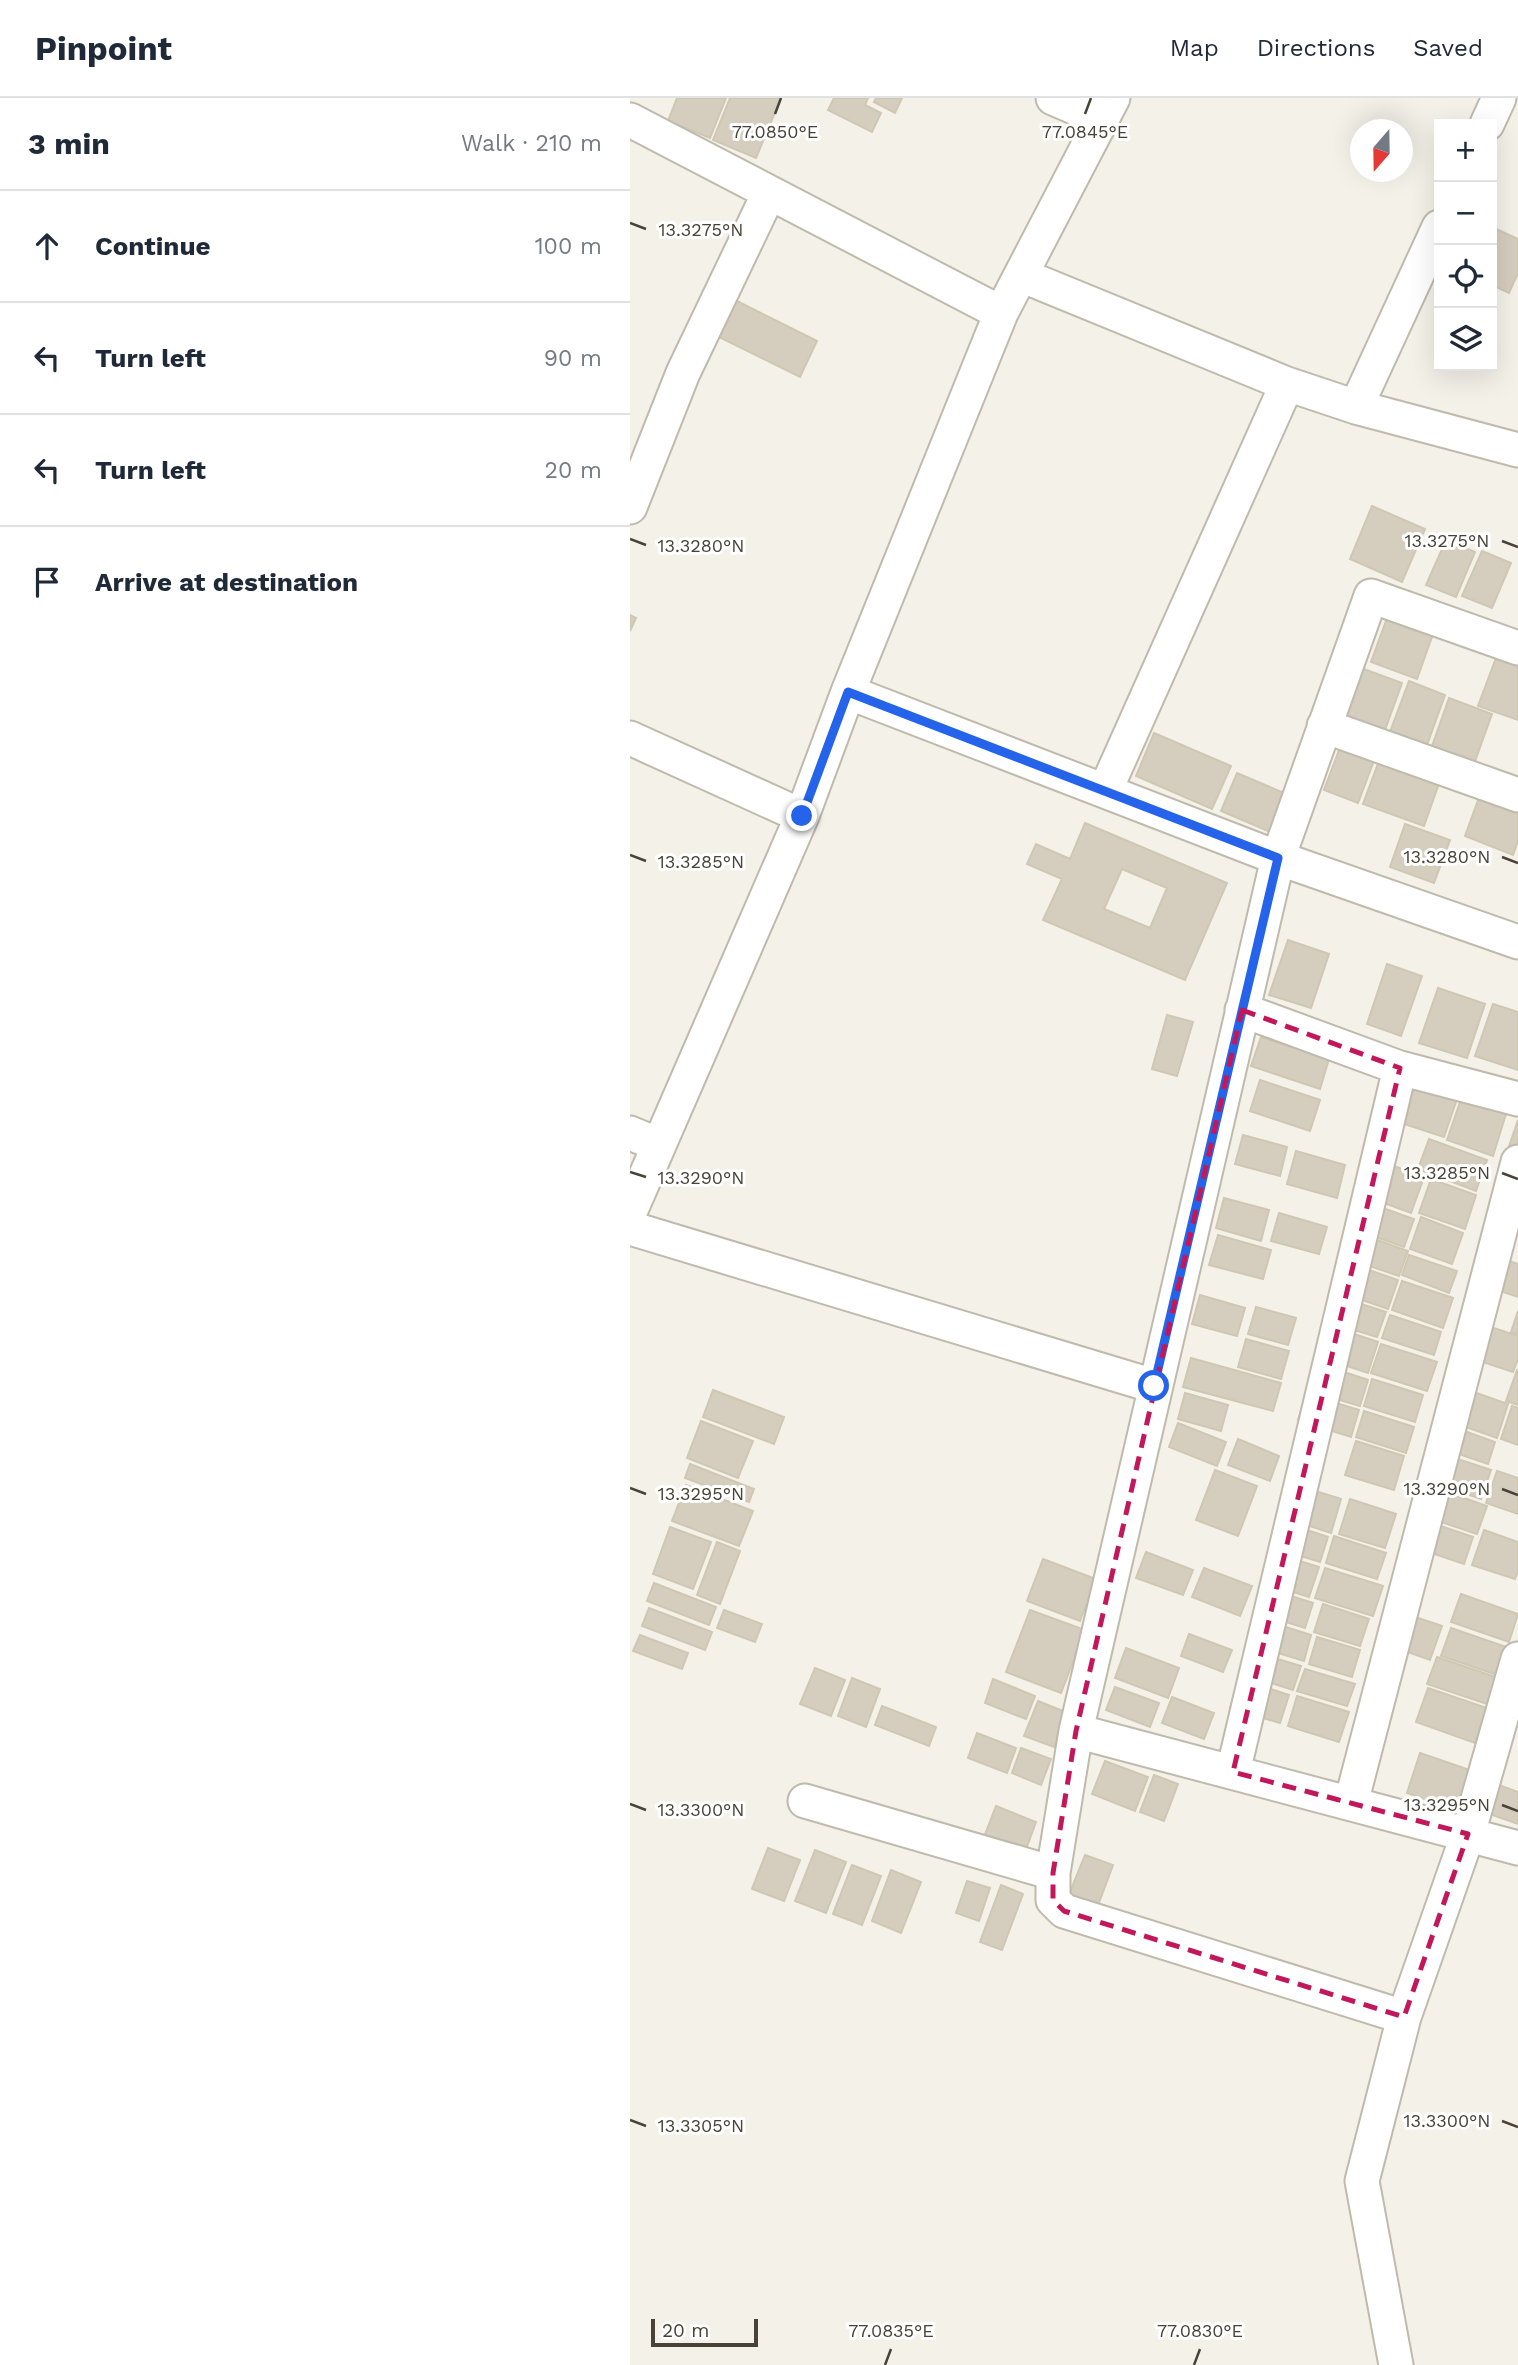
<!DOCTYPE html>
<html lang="en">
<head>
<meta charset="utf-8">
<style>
  :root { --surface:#fff; --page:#f2f2f3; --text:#1f2937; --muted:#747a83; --line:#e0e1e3 }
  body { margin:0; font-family:"Work Sans",sans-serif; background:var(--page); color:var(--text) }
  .controls { position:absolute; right:21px; top:21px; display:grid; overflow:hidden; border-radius:0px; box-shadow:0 7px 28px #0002 }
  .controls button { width:63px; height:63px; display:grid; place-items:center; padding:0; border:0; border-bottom:2px solid var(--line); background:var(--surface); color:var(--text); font:35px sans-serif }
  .compass { position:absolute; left:720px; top:21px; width:63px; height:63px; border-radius:50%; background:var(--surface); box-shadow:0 7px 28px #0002; rotate:200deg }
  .scale { position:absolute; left:21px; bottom:18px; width:107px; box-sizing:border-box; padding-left:7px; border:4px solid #474338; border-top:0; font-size:19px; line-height:24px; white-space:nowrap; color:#474338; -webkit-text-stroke:5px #fff; paint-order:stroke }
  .stop { position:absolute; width:21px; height:21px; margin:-16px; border:5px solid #2563eb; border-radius:50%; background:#fff }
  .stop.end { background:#2563eb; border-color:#fff; box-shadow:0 2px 7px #0008 }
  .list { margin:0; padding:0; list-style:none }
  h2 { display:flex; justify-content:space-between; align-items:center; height:91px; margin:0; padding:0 28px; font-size:30px }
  h2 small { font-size:23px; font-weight:400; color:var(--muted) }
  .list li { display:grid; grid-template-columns:46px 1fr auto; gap:21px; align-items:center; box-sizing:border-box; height:112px; padding:0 28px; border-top:2px solid var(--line) }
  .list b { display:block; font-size:26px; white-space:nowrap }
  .list em { font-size:23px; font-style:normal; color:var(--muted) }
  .icon { flex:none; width:38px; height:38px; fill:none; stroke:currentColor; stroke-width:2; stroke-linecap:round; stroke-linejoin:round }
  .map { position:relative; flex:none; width:888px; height:2267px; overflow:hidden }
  header { display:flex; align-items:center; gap:42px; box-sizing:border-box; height:98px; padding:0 35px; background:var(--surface); border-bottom:2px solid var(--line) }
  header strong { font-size:33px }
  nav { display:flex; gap:38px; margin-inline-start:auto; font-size:24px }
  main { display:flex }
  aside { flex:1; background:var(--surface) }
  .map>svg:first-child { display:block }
</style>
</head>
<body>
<header>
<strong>Pinpoint</strong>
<nav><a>Map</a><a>Directions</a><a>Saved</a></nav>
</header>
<main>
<aside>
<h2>3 min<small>Walk · 210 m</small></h2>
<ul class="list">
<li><svg class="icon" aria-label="ahead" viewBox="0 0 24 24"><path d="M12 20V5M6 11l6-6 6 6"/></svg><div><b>Continue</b></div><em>100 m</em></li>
<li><svg class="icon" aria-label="left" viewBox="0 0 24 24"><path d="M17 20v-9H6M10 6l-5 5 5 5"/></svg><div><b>Turn left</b></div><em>90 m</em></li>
<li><svg class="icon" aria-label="left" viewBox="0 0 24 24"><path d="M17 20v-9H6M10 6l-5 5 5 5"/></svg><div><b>Turn left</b></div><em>20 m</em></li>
<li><svg class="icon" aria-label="arrive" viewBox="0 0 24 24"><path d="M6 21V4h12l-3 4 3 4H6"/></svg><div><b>Arrive at destination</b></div></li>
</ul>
</aside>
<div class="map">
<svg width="888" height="2267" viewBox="0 0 888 2267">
  <rect width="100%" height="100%" fill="#f4f1e9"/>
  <path fill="#d5cebf" stroke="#cfc7b2" stroke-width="2" fill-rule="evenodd" d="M47,0H96L80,40L38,23Z
    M100,0H151L126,60L83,42Z
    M204,0H238L235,7L251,15L242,34L198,12Z
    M246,0H272L265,15L244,4Z
    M862,129L888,141V175L879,195L862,187Z
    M99,199L187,243L170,279L81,235Z
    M742,408L795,431L772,484L720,461Z
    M816,442L845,454L826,499L796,487Z
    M852,453L881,465L862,510L832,498Z
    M0,517L6,520L0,533Z
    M757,520L803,536L787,581L741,564Z
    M866,560L888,567V622L848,608Z
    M731,570L772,585L755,632L714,617Z
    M779,583L815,597L797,647L760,634Z
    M819,600L862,616L844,666L801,651Z
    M524,635L601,668L582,711L506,678Z
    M714,639L748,652L728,705L694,692Z
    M753,652L813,674L794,728L733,706Z
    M607,675L659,697L643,735L591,713Z
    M858,675L888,686V743L883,757L835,738Z
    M455,725L597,785L555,882L413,822L432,781L397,766L406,746L440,761ZM492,771L537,790L520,830L474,811Z
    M775,726L820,742L804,785L760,769Z
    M658,842L699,856L681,910L639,897Z
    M757,866L792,878L771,938L737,926Z
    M808,890L855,906L837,960L789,945Z
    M863,906L888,914V972L845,958Z
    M537,917L563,924L547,978L522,971Z
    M631,939L699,961L690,991L621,968Z
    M763,980L827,1001L814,1039L750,1018Z
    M630,982L690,1002L680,1033L620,1013Z
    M831,1001L876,1016L863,1058L817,1042Z
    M888,1022V1064L875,1060Z
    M613,1037L657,1049L650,1078L605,1066Z
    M799,1041L857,1062L846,1093L788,1071Z
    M666,1053L715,1067L707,1100L657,1086Z
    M748,1062L794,1079L781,1115L735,1098Z
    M801,1081L846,1097L835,1131L789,1115Z
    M594,1100L639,1112L631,1143L586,1130Z
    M733,1103L784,1121L774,1149L723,1131Z
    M649,1115L697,1129L689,1156L641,1143Z
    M791,1119L833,1135L822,1166L780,1151Z
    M725,1134L778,1153L769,1178L716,1160Z
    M588,1137L641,1152L633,1181L579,1167Z
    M854,1154L888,1166V1199L844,1184Z
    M779,1157L827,1173L819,1195L772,1177Z
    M713,1163L768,1182L758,1211L703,1192Z
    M772,1183L823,1200L813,1230L762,1212Z
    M570,1197L615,1210L607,1238L562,1226Z
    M703,1197L756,1214L747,1239L695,1223Z
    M626,1209L666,1220L658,1247L618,1236Z
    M888,1213V1236L881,1234Z
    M760,1217L811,1234L804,1257L752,1240Z
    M840,1222L888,1238V1261L883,1274L829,1256Z
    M697,1227L748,1244L738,1275L687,1258Z
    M616,1241L659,1253L651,1281L608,1269Z
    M751,1246L807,1264L797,1293L741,1275Z
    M561,1260L651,1285L643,1313L553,1289Z
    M684,1264L738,1282L730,1308L676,1292Z
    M887,1272H888V1307L876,1303Z
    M742,1281L793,1297L785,1324L734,1308Z
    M821,1286L878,1306L867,1340L810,1320Z
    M83,1292L154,1319L144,1346L73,1319Z
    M555,1295L598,1307L591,1333L548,1321Z
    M676,1296L729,1312L721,1339L668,1322Z
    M882,1308L888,1310V1347L871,1341Z
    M734,1313L784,1329L776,1355L726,1339Z
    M71,1323L123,1343L108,1380L57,1360Z
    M810,1324L865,1344L858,1366L802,1347Z
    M548,1325L596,1344L587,1368L539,1349Z
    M608,1341L649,1358L640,1383L598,1367Z
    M726,1343L774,1358L764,1392L715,1377Z
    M809,1355L861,1372L851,1401L799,1383Z
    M60,1366L124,1391L119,1404L55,1380Z
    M585,1372L627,1388L608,1438L566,1422Z
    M867,1373L888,1380V1416L856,1405Z
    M663,1386L711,1401L701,1435L652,1419Z
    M56,1387L123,1413L109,1448L42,1423Z
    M800,1388L857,1408L847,1436L790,1417Z
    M720,1401L766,1416L755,1450L709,1436Z
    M790,1421L843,1439L834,1466L781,1448Z
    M650,1423L698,1439L690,1464L642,1449Z
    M40,1429L81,1444L63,1491L23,1476Z
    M854,1432L888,1444V1473L885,1481L842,1467Z
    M704,1438L756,1455L747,1481L696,1465Z
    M87,1444L110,1453L90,1506L67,1497Z
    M516,1454L563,1472L553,1497L506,1480Z
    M413,1461L466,1481L450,1523L397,1503Z
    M666,1462L689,1469L679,1499L657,1492Z
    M574,1470L622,1488L610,1518L562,1499Z
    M695,1470L753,1488L743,1518L685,1500Z
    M24,1485L86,1509L79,1527L17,1503Z
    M639,1491L683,1505L675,1530L631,1516Z
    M831,1496L888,1516L879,1544L821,1524Z
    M693,1506L739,1521L730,1548L684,1534Z
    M19,1510L82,1534L75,1552L12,1528Z
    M94,1512L132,1526L125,1544L87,1530Z
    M400,1512L455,1532L431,1595L376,1574Z
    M770,1514L812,1528L800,1562L758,1547Z
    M624,1519L681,1537L674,1563L616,1545Z
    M821,1530L876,1549L867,1577L811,1558Z
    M559,1536L602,1552L593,1574L551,1558Z
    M10,1537L58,1555L52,1571L3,1553Z
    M687,1539L730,1552L722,1579L679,1566Z
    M496,1550L549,1570L538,1600L485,1580Z
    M617,1552L671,1568L663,1592L610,1575Z
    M807,1559L868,1580L860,1607L797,1586Z
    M185,1570L215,1582L201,1618L170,1606Z
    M675,1571L725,1586L717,1608L667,1593Z
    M222,1580L250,1591L236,1629L208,1618Z
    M363,1581L405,1598L396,1621L355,1605Z
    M609,1581L659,1597L650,1625L600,1610Z
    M485,1589L529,1605L520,1629L476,1612Z
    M798,1590L857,1610L845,1645L786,1624Z
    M667,1598L719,1614L709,1644L658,1628Z
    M542,1599L584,1615L574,1641L532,1625Z
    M408,1603L438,1615L424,1649L394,1638Z
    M252,1608L306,1629L299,1648L245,1627Z
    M347,1635L386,1650L377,1675L338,1660Z
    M391,1650L421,1661L411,1687L382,1675Z
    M790,1655L840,1672L826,1712L777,1695Z
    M475,1663L518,1679L505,1713L462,1696Z
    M524,1677L548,1686L534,1723L510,1714Z
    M858,1683L888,1694V1726L848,1712Z
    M366,1708L406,1724L395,1754L354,1739Z
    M138,1750L170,1762L154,1803L122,1791Z
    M185,1752L216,1764L196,1815L165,1803Z
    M455,1757L483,1767L467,1810L438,1799Z
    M222,1767L251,1778L232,1827L203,1816Z
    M261,1772L291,1784L271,1835L242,1823Z
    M337,1783L360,1790L349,1823L326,1815Z
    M371,1787L393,1796L372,1852L350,1844Z"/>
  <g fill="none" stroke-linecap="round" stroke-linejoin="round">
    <defs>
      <path id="minor" d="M423,0L472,21
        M0,22L371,215
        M857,26L869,0
        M809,129L726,309L888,352
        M391,177L657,286L475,693
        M657,286L726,309
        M0,409L53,275L139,95
        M888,550L741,498L648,760L888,844
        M218,594L648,760L446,1633L423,1775V1802L434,1813L774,1919L732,2083L766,2267
        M694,628L888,697
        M0,640L172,718
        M612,912L770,970L888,1001
        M0,1035L29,1047
        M0,1114L172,718L218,594L371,215L483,0
        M0,1130L524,1288
        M446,1633L888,1750
        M603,1674L770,970
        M175,1703L423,1775
        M721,1705L888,1064
        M774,1919L838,1736L888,1561"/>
    </defs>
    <use href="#minor" stroke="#bfbaac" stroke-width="37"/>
    <use href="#minor" stroke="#fff" stroke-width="33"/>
  </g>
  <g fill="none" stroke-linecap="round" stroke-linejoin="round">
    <path stroke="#2563eb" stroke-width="9" d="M172,718L218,594L648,760L524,1288"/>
  </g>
  <path fill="none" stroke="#c2185b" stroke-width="5" stroke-dasharray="14 9" stroke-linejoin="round" d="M612,912L770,970L603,1674L838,1736L774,1919L434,1813L423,1802V1775L446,1633Z"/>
  <path fill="none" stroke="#474338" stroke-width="2.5" d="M145,16L151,0M455,16L461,0M0,125L16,131M0,441L16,447M872,443L888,449M0,757L16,763M872,759L888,765M0,1074L16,1079M872,1075L888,1081M0,1390L16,1396M872,1391L888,1397M0,1706L16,1712M872,1707L888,1713M0,2022L16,2028M872,2023L888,2029M255,2267L261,2251M564,2267L570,2251"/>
  <g font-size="18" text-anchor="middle" fill="#474338" stroke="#fff" stroke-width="6" stroke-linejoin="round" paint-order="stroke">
    <text x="145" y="40">77.0850°E</text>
    <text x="455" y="40">77.0845°E</text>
    <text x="71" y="138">13.3275°N</text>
    <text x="817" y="449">13.3275°N</text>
    <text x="71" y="454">13.3280°N</text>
    <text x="817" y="765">13.3280°N</text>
    <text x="71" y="770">13.3285°N</text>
    <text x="817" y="1081">13.3285°N</text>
    <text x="71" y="1086">13.3290°N</text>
    <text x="817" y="1397">13.3290°N</text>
    <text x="71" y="1402">13.3295°N</text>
    <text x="817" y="1713">13.3295°N</text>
    <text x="71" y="1718">13.3300°N</text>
    <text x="817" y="2029">13.3300°N</text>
    <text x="71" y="2034">13.3305°N</text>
    <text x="261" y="2239">77.0835°E</text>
    <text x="570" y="2239">77.0830°E</text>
  </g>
</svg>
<div class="controls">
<button>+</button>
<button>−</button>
<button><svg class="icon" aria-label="locate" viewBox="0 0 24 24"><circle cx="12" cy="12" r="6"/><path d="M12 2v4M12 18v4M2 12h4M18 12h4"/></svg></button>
<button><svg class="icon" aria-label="layers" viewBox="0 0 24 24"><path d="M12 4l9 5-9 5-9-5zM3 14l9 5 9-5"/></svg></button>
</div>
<svg class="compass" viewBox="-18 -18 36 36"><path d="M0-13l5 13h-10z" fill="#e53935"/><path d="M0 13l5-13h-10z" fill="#747a83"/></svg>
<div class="scale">20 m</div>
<div class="stop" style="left:524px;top:1288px"></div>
<div class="stop end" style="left:172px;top:718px"></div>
</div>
</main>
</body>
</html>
